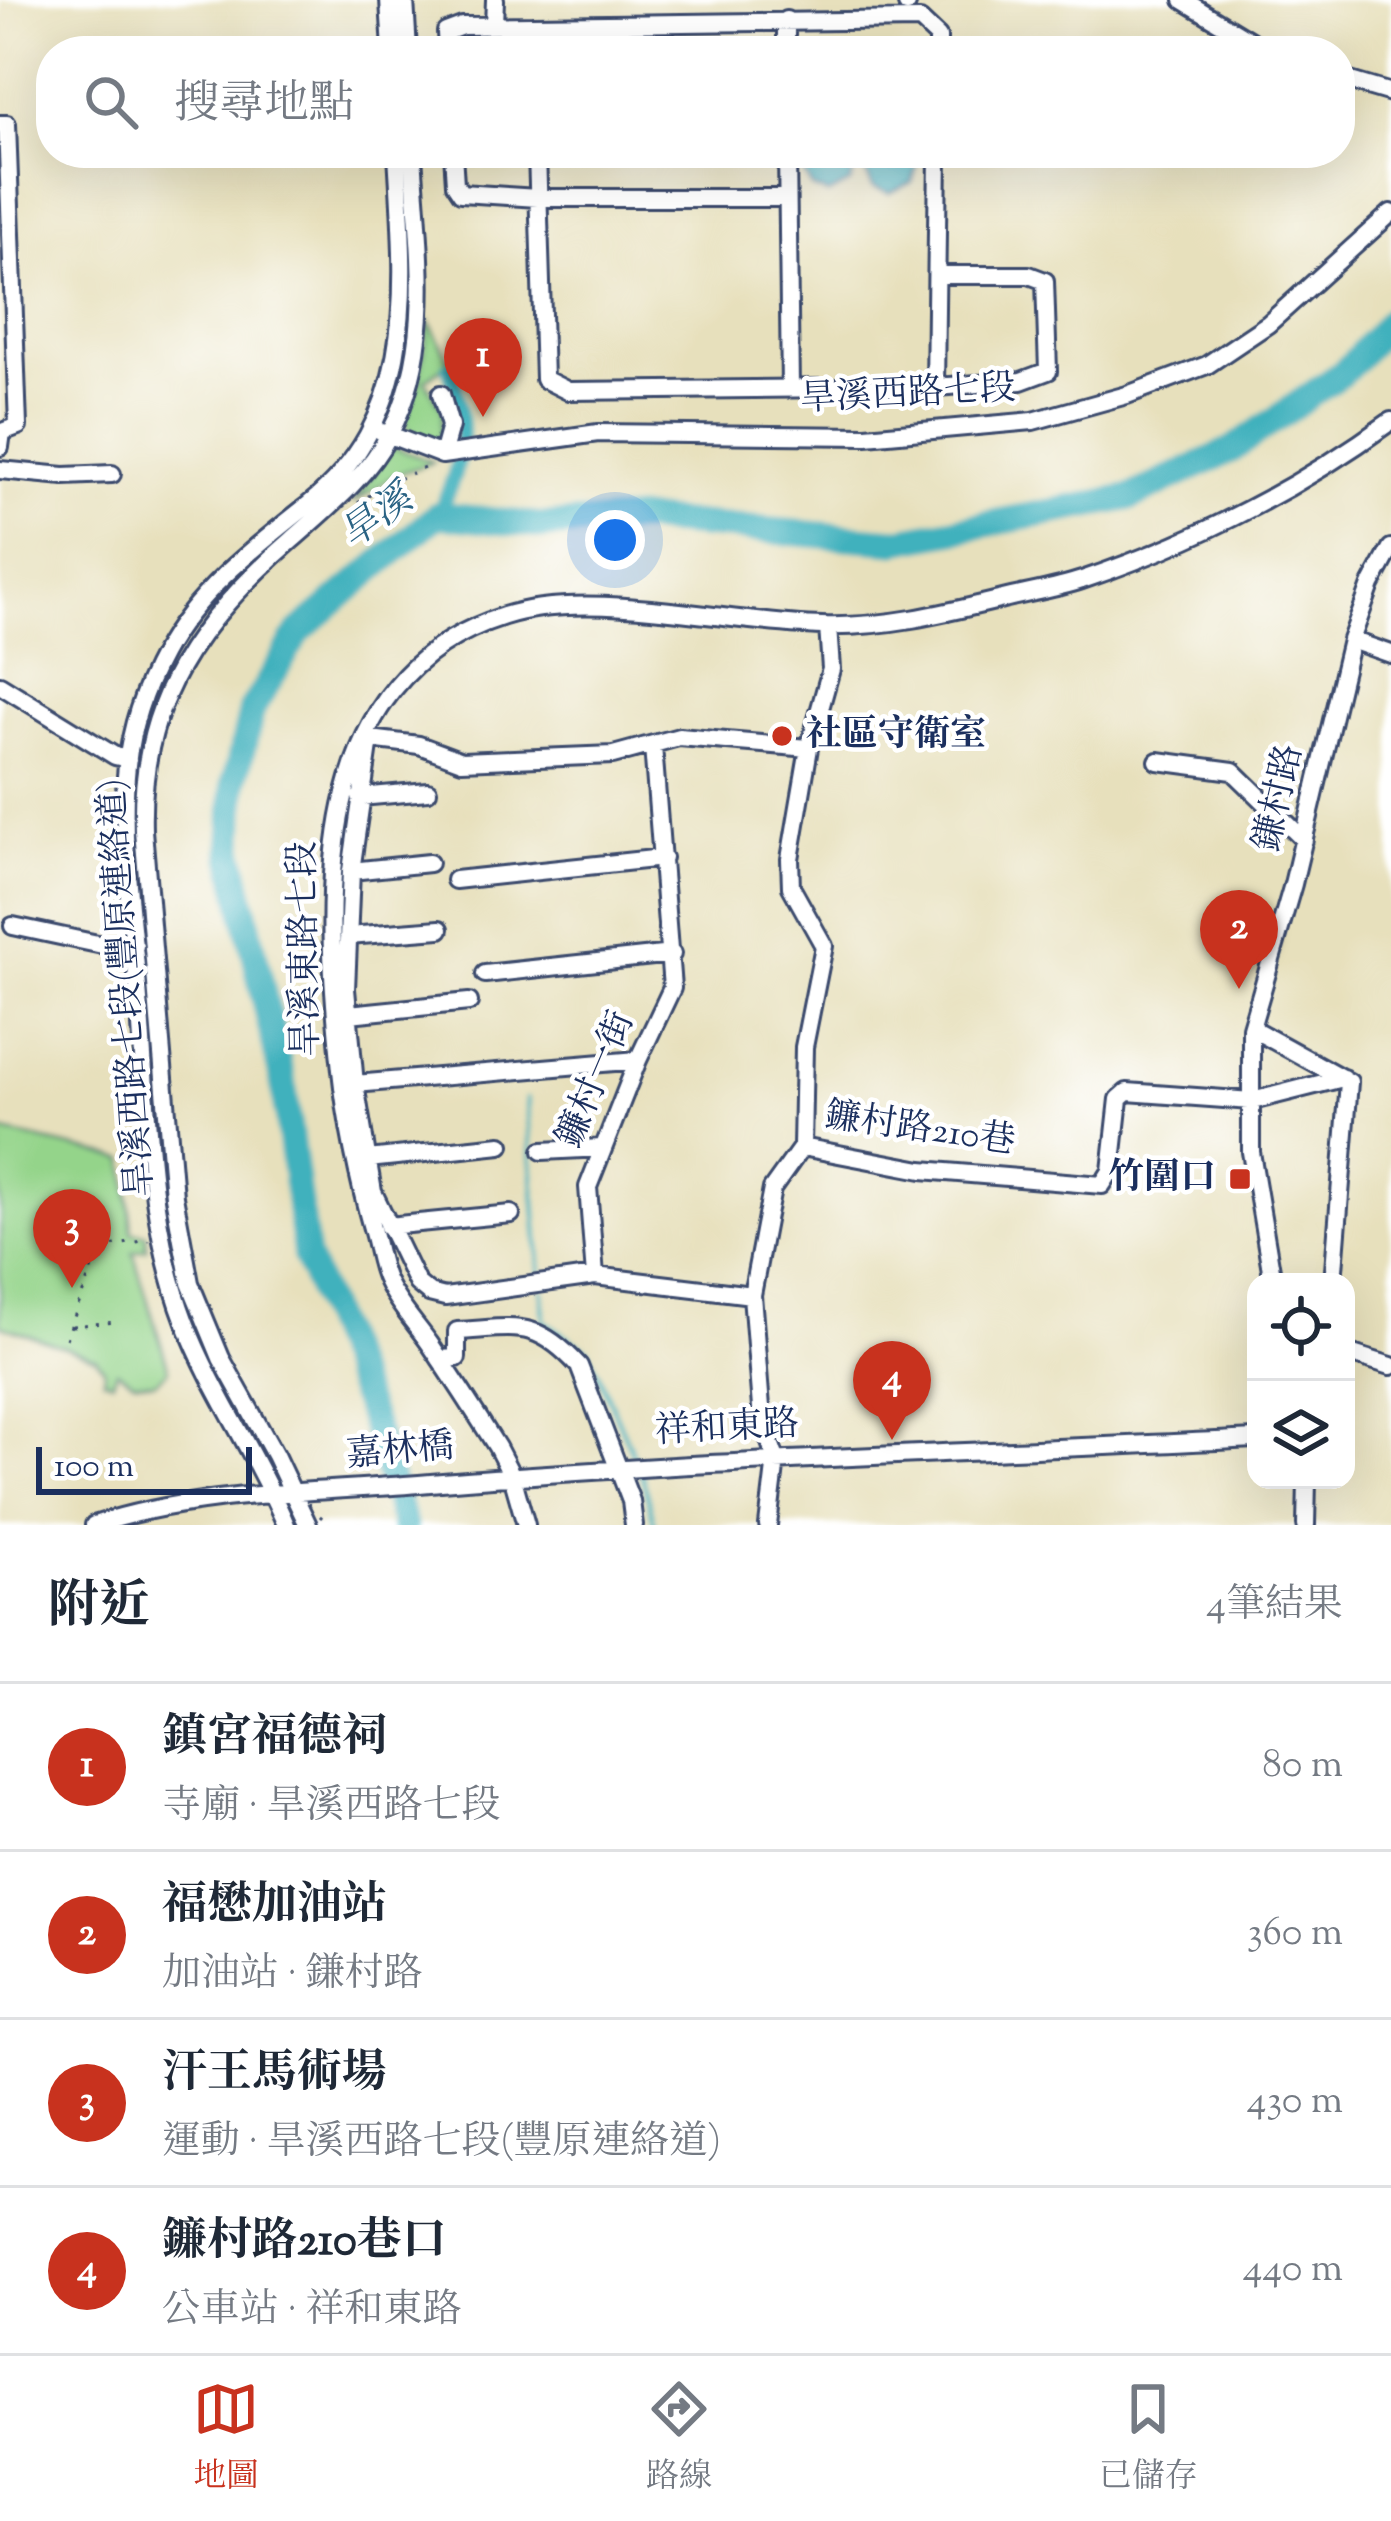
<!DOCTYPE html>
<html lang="zh-TW">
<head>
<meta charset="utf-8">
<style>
  :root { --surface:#fff; --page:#f2f2f3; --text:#1f2937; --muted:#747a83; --line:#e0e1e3; --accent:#c8321e }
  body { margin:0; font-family:"Sorts Mill Goudy","Noto Serif TC",serif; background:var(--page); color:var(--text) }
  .controls { position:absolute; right:36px; bottom:36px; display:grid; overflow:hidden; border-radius:24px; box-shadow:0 12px 48px #0002 }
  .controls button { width:108px; height:108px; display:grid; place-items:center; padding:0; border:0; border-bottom:3px solid var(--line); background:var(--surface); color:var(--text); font:60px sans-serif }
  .scale { position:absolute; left:36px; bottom:30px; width:216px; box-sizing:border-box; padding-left:12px; border:6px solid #1b2f5e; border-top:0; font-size:33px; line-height:42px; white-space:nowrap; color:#1b2f5e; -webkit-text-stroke:9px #fff; paint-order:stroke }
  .you { position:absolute; left:615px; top:540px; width:42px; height:42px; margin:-30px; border:9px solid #fff; border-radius:50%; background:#1a73e8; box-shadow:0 0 0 18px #1a73e833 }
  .badge { display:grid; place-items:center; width:78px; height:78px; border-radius:50%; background:var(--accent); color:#fff; font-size:39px; font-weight:700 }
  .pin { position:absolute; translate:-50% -99px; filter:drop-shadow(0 3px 6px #0008) }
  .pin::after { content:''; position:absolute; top:63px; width:42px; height:36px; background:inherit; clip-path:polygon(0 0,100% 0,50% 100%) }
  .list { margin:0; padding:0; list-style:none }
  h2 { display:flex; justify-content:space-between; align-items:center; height:156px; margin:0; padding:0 48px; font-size:51px }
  h2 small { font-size:39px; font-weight:400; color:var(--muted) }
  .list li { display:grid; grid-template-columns:78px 1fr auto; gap:36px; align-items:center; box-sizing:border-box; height:168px; padding:0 48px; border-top:3px solid var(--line) }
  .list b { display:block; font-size:45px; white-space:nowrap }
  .list p { margin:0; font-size:39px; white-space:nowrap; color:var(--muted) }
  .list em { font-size:39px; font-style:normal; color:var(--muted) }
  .icon { flex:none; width:66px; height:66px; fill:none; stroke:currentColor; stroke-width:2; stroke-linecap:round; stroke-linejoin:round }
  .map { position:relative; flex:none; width:1391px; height:1525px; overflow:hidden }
  .search { position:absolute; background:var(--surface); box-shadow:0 12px 48px #0002; left:36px; right:36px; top:36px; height:132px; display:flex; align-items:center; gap:30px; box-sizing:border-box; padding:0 42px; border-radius:48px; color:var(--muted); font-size:45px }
  .sheet { height:828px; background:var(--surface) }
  nav { display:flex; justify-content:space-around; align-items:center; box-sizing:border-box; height:168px; border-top:3px solid var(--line); background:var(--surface); font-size:33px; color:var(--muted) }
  nav a { display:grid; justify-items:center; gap:6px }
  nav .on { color:var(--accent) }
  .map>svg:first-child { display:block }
</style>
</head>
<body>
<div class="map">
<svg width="1391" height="1525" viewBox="0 0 1391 1525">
  <rect width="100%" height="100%" fill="#fff"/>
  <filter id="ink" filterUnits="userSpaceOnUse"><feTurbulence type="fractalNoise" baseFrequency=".00833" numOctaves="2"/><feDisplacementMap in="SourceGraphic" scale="24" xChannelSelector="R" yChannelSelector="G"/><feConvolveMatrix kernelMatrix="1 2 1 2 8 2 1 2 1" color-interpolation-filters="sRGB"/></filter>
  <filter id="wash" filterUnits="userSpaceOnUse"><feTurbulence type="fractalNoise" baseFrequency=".004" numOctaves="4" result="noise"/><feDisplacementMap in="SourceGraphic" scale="48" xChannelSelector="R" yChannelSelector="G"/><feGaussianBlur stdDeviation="2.7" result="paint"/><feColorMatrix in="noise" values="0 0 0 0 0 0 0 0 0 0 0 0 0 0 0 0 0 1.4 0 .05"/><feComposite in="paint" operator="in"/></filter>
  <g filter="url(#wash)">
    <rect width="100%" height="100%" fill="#e7e0bc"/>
    <path fill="#94d48a" stroke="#588274" stroke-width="3" d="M429,321L450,362L425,380L443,411L439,445L410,432L405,422L418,386Z
      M393,447L433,462L395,475L353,503Z
      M0,1131L125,1159L132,1232L146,1234L147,1249L133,1252L169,1370L155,1382L134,1381L117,1371L113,1381L103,1379L104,1369L96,1358L0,1325Z"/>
    <path fill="#41b1bd" stroke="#2e708e" stroke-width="3" d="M808,153H850L855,167L850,183L828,194L812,188L803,172Z
      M869,153H912L917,166L912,182L889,193L873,187L865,171Z"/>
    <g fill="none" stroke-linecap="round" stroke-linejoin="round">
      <path stroke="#41b1bd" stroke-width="4.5" d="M527,1099L541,1279
        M542,1290L544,1321L588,1350L636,1461
        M641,1472L655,1525"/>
      <path stroke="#41b1bd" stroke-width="15" d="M437,515C465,461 469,425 449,368"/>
      <path stroke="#41b1bd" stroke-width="27" d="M404,1525L371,1418L306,1257L283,1082L232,853L234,784L252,709L299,632L437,515L544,526L639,520L896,541L1132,497L1233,449L1345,371L1391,320"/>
    </g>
  </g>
  <g filter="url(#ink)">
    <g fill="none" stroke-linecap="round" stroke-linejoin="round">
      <defs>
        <path id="minor" d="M389,0L392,51
          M405,0L408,51
          M1183,0L1267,51
          M907,4V0
          M786,20V51
          M494,24L495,0
          M533,25L534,51
          M447,51L446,32L462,26L920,20L938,37V51
          M1340,78L1391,93
          M0,124H7L18,426L2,432L0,447
          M453,153L455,184L461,193L538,198H787
          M537,153L544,379L568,391L935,387L1021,381L1048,371L1045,281L1029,275H939
          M787,153L790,388
          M935,387L938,153
          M441,394L450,426L442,455
          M382,432L442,455L598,433L866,436L1033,421L1127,395L1207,365L1268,324L1391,213
          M0,470L64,476L112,474
          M1351,640L1391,654
          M0,685L115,756L128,759
          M1158,761L1233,771L1304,840
          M360,797L428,791
          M351,871L429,863
          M455,880L663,858
          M13,926L112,947L135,946
          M348,936L440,929
          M485,974L672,954
          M349,1014L469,1002
          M1251,1028L1349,1082L1333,1282
          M355,1084L638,1060
          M802,1147L922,1170L1102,1185L1111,1171L1119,1099L1127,1092L1252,1101L1343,1078
          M802,1147L804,1047L824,946L791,887L790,859L809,748L831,669L828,627
          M542,1151L603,1148
          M368,1159L501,1145
          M388,1226L511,1214
          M595,1276L588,1187L638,1060L672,988L653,746
          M1273,1282L1251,1152V1028L1293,884L1351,640L1371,585L1391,548
          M752,1295L595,1276L445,1297L429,1293L417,1283L373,1192L355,1084L346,989L351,871L370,739L419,745L462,761L613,755L679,737L809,748
          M1346,1352L1391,1366
          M440,1359L457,1358V1331C516,1328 535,1318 579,1366L631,1501L634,1525
          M94,1525C197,1491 312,1493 419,1484C698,1460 977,1453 1256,1439
          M286,1525C257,1455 212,1393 185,1322C146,1221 148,1107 139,1000C133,923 119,842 127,765C131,726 144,688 163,653C195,593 255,547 308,505C421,415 404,281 397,153
          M308,1525L275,1455L221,1358L190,1283L174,1196L143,830C139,700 198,622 292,540C328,508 368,476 390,433C436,346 418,246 413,153
          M526,1525L512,1476L497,1447C475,1412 453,1378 430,1344C416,1324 397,1304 387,1282C380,1268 378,1251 374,1236C359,1182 347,1127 341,1070C324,906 307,678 504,616C589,588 729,624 822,626C883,628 941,614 999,600C1026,593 1055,589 1082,580C1191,543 1298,489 1391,421
          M768,1525L776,1459L762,1420L752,1295L772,1189L802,1147
          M1306,1525L1307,1480"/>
      </defs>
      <use href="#minor" stroke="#3a4a6c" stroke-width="22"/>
      <path stroke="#3a4a6c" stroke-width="3" stroke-dasharray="3 9" stroke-linecap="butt" d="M358,503L388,483L429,466
        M72,1326L115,1322
        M66,1339L96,1257L110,1246L149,1240
        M320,1518L328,1509"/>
      <use href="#minor" stroke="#fff" stroke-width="16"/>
    </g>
  </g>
  <g fill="#c8321e" stroke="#fff" stroke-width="4.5">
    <circle cx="782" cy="736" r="12"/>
    <rect x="1228" y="1167" width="24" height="24" rx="6"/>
  </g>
  <g text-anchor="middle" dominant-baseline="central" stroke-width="9" stroke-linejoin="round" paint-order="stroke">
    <g font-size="36" fill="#1b2f5e" stroke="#fff">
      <text transform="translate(908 395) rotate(-3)">旱溪西路七段</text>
      <text transform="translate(1280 798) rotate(-77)">鎌村路</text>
      <text transform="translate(306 949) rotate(-91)">旱溪東路七段</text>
      <text transform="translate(128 988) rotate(-94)">旱溪西路七段(豐原連絡道)</text>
      <text transform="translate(597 1080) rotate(-67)">鐮村一街</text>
      <text transform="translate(920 1130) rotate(8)">鐮村路210巷</text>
      <text transform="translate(727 1429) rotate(-3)">祥和東路</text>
      <text transform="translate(400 1452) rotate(-5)">嘉林橋</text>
    </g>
    <g font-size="36" font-weight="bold" fill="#1b2f5e" stroke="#fff" text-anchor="start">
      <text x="806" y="736">社區守衛室</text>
      <text x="1216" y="1179" text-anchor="end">竹圍口</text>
    </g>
    <g font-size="39" font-style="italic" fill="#2a6384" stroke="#fff">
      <text transform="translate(378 519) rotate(-36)">旱溪</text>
    </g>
  </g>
</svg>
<div class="controls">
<button><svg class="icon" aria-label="locate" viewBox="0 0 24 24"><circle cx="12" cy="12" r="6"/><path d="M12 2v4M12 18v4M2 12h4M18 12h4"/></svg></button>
<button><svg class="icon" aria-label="layers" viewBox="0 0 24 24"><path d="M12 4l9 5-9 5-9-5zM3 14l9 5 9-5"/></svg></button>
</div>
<div class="scale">100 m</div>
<div class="you"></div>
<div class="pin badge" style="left:483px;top:417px">1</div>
<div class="pin badge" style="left:1239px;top:989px">2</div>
<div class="pin badge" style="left:72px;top:1288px">3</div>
<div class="pin badge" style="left:892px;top:1440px">4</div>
<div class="search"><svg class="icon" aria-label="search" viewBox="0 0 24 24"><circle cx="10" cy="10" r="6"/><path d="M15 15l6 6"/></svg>搜尋地點</div>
</div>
<section class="sheet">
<h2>附近<small>4筆結果</small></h2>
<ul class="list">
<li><span class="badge">1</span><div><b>鎮宮福德祠</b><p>寺廟 · 旱溪西路七段</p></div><em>80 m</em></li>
<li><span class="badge">2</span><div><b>福懋加油站</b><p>加油站 · 鎌村路</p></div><em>360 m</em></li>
<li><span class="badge">3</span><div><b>汗王馬術場</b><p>運動 · 旱溪西路七段(豐原連絡道)</p></div><em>430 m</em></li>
<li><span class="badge">4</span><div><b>鐮村路210巷口</b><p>公車站 · 祥和東路</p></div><em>440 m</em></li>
</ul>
</section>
<nav>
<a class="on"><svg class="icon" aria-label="map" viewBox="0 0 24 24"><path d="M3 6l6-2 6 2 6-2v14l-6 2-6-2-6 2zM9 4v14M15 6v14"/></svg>地圖</a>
<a><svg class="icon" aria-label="directions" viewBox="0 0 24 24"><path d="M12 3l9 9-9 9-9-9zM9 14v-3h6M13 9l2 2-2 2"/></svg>路線</a>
<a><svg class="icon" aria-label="saved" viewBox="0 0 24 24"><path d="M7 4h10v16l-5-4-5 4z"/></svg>已儲存</a>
</nav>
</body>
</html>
